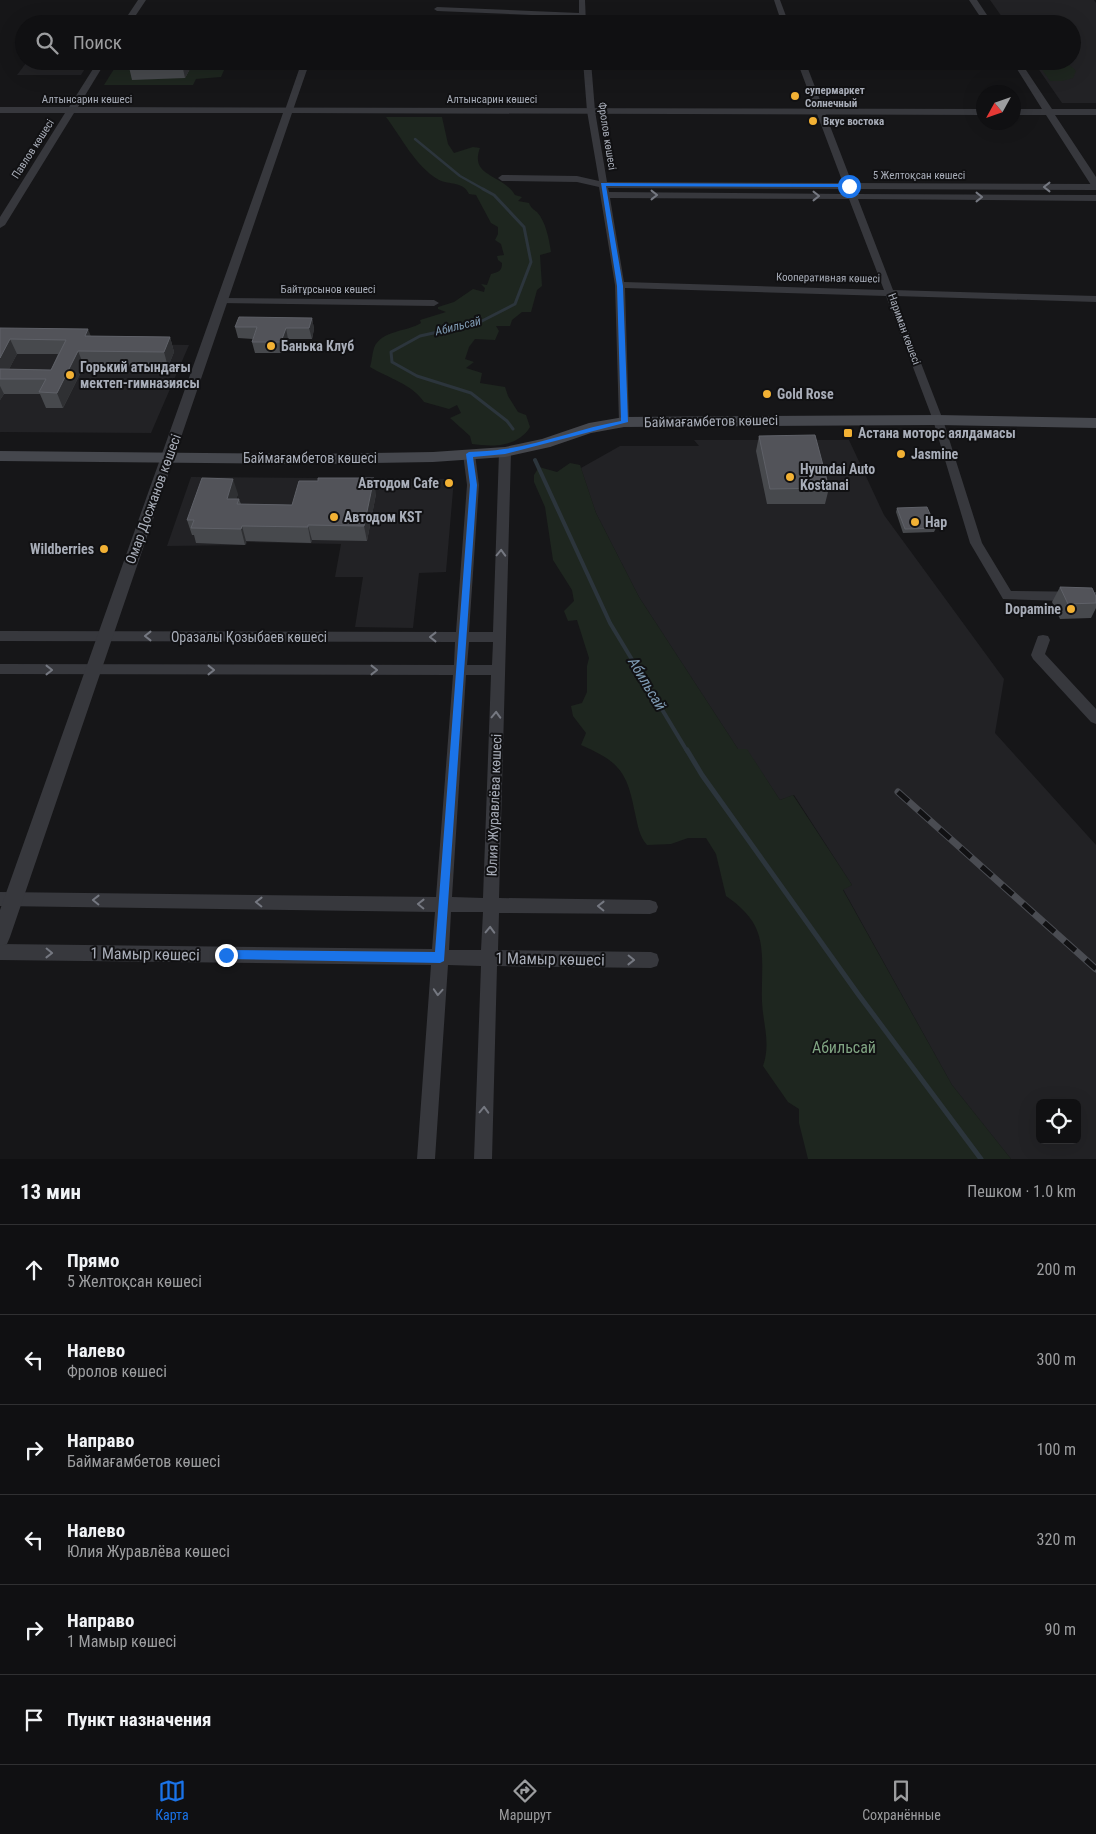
<!DOCTYPE html>
<html lang="ru">
<head>
<meta charset="utf-8">
<style>
  :root { --surface:#101012; --page:#1e1e20; --text:#f1f3f6; --muted:#9c9d9f; --line:#303032; --accent:#1a73e8 }
  body { margin:0; font-family:"Roboto Condensed",sans-serif; background:var(--page); color:var(--text) }
  .controls { position:absolute; right:15px; bottom:15px; display:grid; overflow:hidden; border-radius:8px; box-shadow:0 5px 20px #0002 }
  .controls button { width:45px; height:45px; display:grid; place-items:center; padding:0; border:0; border-bottom:1px solid var(--line); background:var(--surface); color:var(--text); font:25px sans-serif }
  .compass { position:absolute; left:976px; top:85px; width:45px; height:45px; border-radius:50%; background:var(--surface); box-shadow:0 5px 20px #0002; rotate:230deg }
  .stop { position:absolute; width:15px; height:15px; margin:-11px; border:4px solid #1a73e8; border-radius:50%; background:#fff }
  .stop.end { background:#1a73e8; border-color:#fff; box-shadow:0 1px 5px #0008 }
  .list { margin:0; padding:0; list-style:none }
  h2 { display:flex; justify-content:space-between; align-items:center; height:65px; margin:0; padding:0 20px; font-size:21px }
  h2 small { font-size:16px; font-weight:400; color:var(--muted) }
  .list li { display:grid; grid-template-columns:32px 1fr auto; gap:15px; align-items:center; box-sizing:border-box; height:90px; padding:0 20px; border-top:1px solid var(--line) }
  .list b { display:block; font-size:19px; white-space:nowrap }
  .list p { margin:0; font-size:16px; white-space:nowrap; color:var(--muted) }
  .list em { font-size:16px; font-style:normal; color:var(--muted) }
  .icon { flex:none; width:28px; height:28px; fill:none; stroke:currentColor; stroke-width:2; stroke-linecap:round; stroke-linejoin:round }
  .map { position:relative; flex:none; width:1096px; height:1159px; overflow:hidden }
  .search { position:absolute; background:var(--surface); box-shadow:0 5px 20px #0002; left:15px; right:15px; top:15px; height:55px; display:flex; align-items:center; gap:12px; box-sizing:border-box; padding:0 18px; border-radius:28px; color:var(--muted); font-size:19px }
  .sheet { height:605px; background:var(--surface) }
  nav { display:flex; justify-content:space-around; align-items:center; box-sizing:border-box; height:70px; border-top:1px solid var(--line); background:var(--surface); font-size:14px; color:var(--muted) }
  nav a { display:grid; justify-items:center; gap:2px }
  nav .on { color:var(--accent) }
  .map>svg:first-child { display:block }
</style>
</head>
<body>
<div class="map">
<svg width="1096" height="1159" viewBox="0 0 1096 1159">
  <rect width="100%" height="100%" fill="#161618"/>
  <path fill="#222225" fill-rule="evenodd" d="M990,0H1094L1096,3V103H1062L1033,61H1072V24H1007Z
    M33,61H90L81,75H17L26,63Z
    M0,342L189,345L151,433L0,432Z
    M694,440H849L884,515L1004,679L995,733L1096,845V1159H1011L952,1085L843,889L852,885L794,795L780,800L747,750L738,749L639,597L596,513L581,468L620,446H699ZM1040,1103H1077V1140H1040Z
    M191,477L454,479L446,572L419,573L413,628L355,627L363,577H335L341,544L247,542L246,545L167,546Z"/>
  <path fill="#1e261f" d="M119,61H228L221,77L196,79L193,85H104Z
    M1036,61C1052,61 1065,58 1076,71L1073,78L1062,81H1050Z
    M386,117H442L448,144L454,153L473,147L480,148C469,177 503,174 515,195L522,197L518,201L529,203C531,208 533,209 537,212C546,222 549,239 551,252L540,255L542,286L537,290L531,312H522L512,320L510,326H496L499,331L495,340L475,339L469,347L465,359L474,362L466,368L482,373L480,383L505,387L508,396L518,412L526,415L530,427C518,447 493,447 472,444L470,436L450,418L461,413L457,405L449,409L424,402C412,384 388,378 370,367C372,361 372,354 374,348C381,330 407,332 421,323L420,320L446,312L438,309V307L454,302L473,289L484,292L485,288L481,284L487,285L491,274C499,272 502,271 502,263L498,260L497,256L504,255L501,244L495,240L498,234V227L491,223L476,195L469,194C463,181 449,185 439,180C415,166 402,138 386,117Z
    M570,463L580,465L596,513L639,597L738,749H747L780,800L793,795L852,885L843,890L952,1085L1011,1159H808L799,1123V1109L788,1102L763,1066C771,1043 763,1024 762,1002C761,980 765,954 758,933C753,917 739,905 726,896L716,854L706,838H688L671,844L647,845C639,836 638,826 635,813C627,772 620,762 581,745L586,733L573,716L571,706L582,703L587,692V666L589,658L577,620L568,621L564,611L574,601L572,590L553,560L545,507L534,482V475L539,467L557,472Z"/>
  <g fill="none" stroke-linecap="round" stroke-linejoin="round">
    <path stroke="#2c353c" stroke-width="2.5" d="M415,139L460,176L485,190"/>
    <path stroke="#2c353c" stroke-width="3" d="M483,189L494,195L524,227L531,262L515,304L478,323L420,336L391,352L392,362L417,376L471,393L507,421L513,429"/>
    <path stroke="#2c353c" stroke-width="4" d="M535,460L610,623L687,751"/>
    <path stroke="#2c353c" stroke-width="5" d="M687,750L702,775L858,994L981,1159"/>
    <path fill="#37383d" fill-rule="evenodd" d="M579,0H585L586,24H580L579,17L437,11L434,9L437,7L579,13Z
      M774,0H780L789,24H782Z
      M302,61H310L293,110L286,112L285,110Z
      M583,61H591L595,111L607,182L843,183L797,61H805L852,183L1096,184V190L854,189L856,194L1096,195V201L858,199L893,290L1096,296V302L895,296L943,420L982,543L1011,591L1096,592V602L1003,599L970,543L933,420L886,296L625,288L629,422L628,424H620L619,422L615,285L599,187L577,182L502,181L498,178L502,175L577,176L599,181L587,111ZM608,188L845,189L847,194L609,192ZM610,198L849,199L884,290L624,282Z
      M222,298L434,300L439,303L434,306L219,303V299Z
      M505,448L511,452L499,898L650,900L656,902L658,907L656,912L650,914L499,913L498,950L651,952L657,954L659,960L657,966L651,968L497,966L492,1159H474L481,966L448,965L435,1159H417L431,965L0,960V944L432,949L435,912L0,906V892L436,897L453,675L0,674V664L454,665L455,642L0,641V631L456,632L467,485L463,454L469,450L475,454L479,485L469,632H493L499,452ZM469,642H493L492,665H467ZM466,675H491L483,898L452,897ZM451,912H483L481,950H449Z
      M1043,635L1048,636L1050,640L1045,654L1096,709V724L1091,722L1033,659L1031,655L1038,636Z"/>
    <path fill="#37383d" fill-rule="evenodd" d="M138,0H146L130,24H122Z
      M969,0H977L993,24H985Z
      M98,61H106L78,107L984,109V115L292,113L10,937L7,944L0,946V910L283,113H74L5,225L0,228V217L65,113H0V107H69Z
      M1012,61H1020L1052,109H1096V115H1055L1096,177V188L1091,185L1046,115H1014V109H1042Z"/>
    <path fill="#45474d" fill-rule="evenodd" d="M938,415L1096,418V428L938,425L624,427L591,433L550,447L505,457L433,462L312,464L0,461V451L312,454L433,452L505,447L542,439L589,423L624,417Z"/>
    <defs>
      <path id="rail" d="M898,792L1096,969"/>
    </defs>
    <use href="#rail" stroke="#4a4c52" stroke-width="7"/>
    <use href="#rail" stroke="#111113" stroke-width="5" stroke-dasharray="14" stroke-linecap="butt"/>
  </g>
  <path fill="#47494d" fill-rule="evenodd" d="M47,61H68L61,70L48,69L45,63Z
    M132,61H197L194,67H191L185,78L132,80L129,67Z
    M312,318L314,329L312,339H288L284,353H255L252,342L253,339L238,338L235,327Z
    M0,328L91,336L170,337L174,352L168,367L84,366L63,408H46L40,394H4L0,400ZM17,354H58L51,370L9,369Z
    M759,436L829,488L825,504H767L756,451Z
    M238,494L236,499H239L241,504L292,505L376,494L367,541L312,540L311,543L246,541L245,545L196,543L194,535H192L187,520Z
    M897,508L936,528L934,532L903,533L896,512Z
    M1060,587L1096,597V608L1091,618L1060,619L1052,602Z"/>
  <path fill="#2f3033" d="M60,61H68L61,70L59,63Z
    M183,61H189L191,67L185,78L182,64Z
    M192,61H197L194,67Z
    M312,318L314,329L312,339L309,328Z
    M286,328L288,339L284,353L281,342Z
    M88,329L94,344L85,336Z
    M170,337L174,352L168,367L164,352Z
    M10,339L17,354L4,379H0V358Z
    M78,351L84,366L63,408L57,393Z
    M0,386L4,394L0,400Z
    M374,478L376,494L367,541L364,526Z
    M233,479L238,494L232,514L227,499Z
    M308,525L312,540L311,543L308,527Z
    M242,526L246,541L245,545L241,529Z"/>
  <path fill="#525359" stroke="#5f6168" d="M47,61H60L59,63H45Z
    M132,61H183L182,64L129,67Z
    M239,317L312,318L309,328H286L281,342H252L257,327H235Z
    M0,328L88,329L85,336L170,337L164,352L78,351L57,393L39,392L46,379H0V369L51,370L66,340L10,339L0,358Z
    M815,435L829,488L770,489L759,436Z
    M202,478L233,479L227,499H239L237,504L292,505L299,481H318V478H374L364,526L308,525V527L242,526L241,529L191,528L194,520H187Z
    M927,507L936,528L905,529L897,508Z
    M1060,587L1092,588L1096,597V603L1068,604Z"/>
  <defs><path id="oneway-chevron" d="M-2-3.5L2.5 0L-2 3.5" fill="none" stroke-width="1.6" stroke-linecap="round" stroke-linejoin="round" transform="scale(1.25)"/></defs>
  <g stroke="#757881">
    <use href="#oneway-chevron" transform="translate(1047 187) rotate(-180)"/>
    <use href="#oneway-chevron" transform="translate(654 195)"/>
    <use href="#oneway-chevron" transform="translate(816 196)"/>
    <use href="#oneway-chevron" transform="translate(979 197)"/>
    <use href="#oneway-chevron" transform="translate(501 553) rotate(-88)"/>
    <use href="#oneway-chevron" transform="translate(148 636) rotate(-180)"/>
    <use href="#oneway-chevron" transform="translate(433 637) rotate(-180)"/>
    <use href="#oneway-chevron" transform="translate(49 670)"/>
    <use href="#oneway-chevron" transform="translate(211 670)"/>
    <use href="#oneway-chevron" transform="translate(374 670)"/>
    <use href="#oneway-chevron" transform="translate(496 715) rotate(-88)"/>
    <use href="#oneway-chevron" transform="translate(96 900) rotate(-179)"/>
    <use href="#oneway-chevron" transform="translate(259 902) rotate(-179)"/>
    <use href="#oneway-chevron" transform="translate(421 904) rotate(-179)"/>
    <use href="#oneway-chevron" transform="translate(601 906) rotate(-179)"/>
    <use href="#oneway-chevron" transform="translate(490 930) rotate(-88)"/>
    <use href="#oneway-chevron" transform="translate(49 953) rotate(1)"/>
    <use href="#oneway-chevron" transform="translate(631 960) rotate(1)"/>
    <use href="#oneway-chevron" transform="translate(438 992) rotate(94)"/>
    <use href="#oneway-chevron" transform="translate(484 1110) rotate(-88)"/>
  </g>
  <path fill="#1a73e8" d="M601,183L849,184L852,186L849,187L606,186L623,286L628,422L505,454L473,457L477,485L444,961L440,963L222,959L220,955L222,951L226,950L435,952L470,485L466,454L469,452C481,451 493,451 504,449C543,444 581,428 621,421L617,286Z"/>
  <g fill="#f2b134" stroke="#111113" stroke-width="2">
    <circle cx="795" cy="96" r="5"/>
    <circle cx="813" cy="121" r="5"/>
    <circle cx="271" cy="346" r="5"/>
    <circle cx="70" cy="375" r="5"/>
    <circle cx="767" cy="394" r="5"/>
    <rect x="843" y="428" width="10" height="10" rx="2.5"/>
    <circle cx="901" cy="454" r="5"/>
    <circle cx="790" cy="477" r="5"/>
    <circle cx="449" cy="483" r="5"/>
    <circle cx="334" cy="517" r="5"/>
    <circle cx="915" cy="522" r="5"/>
    <circle cx="104" cy="549" r="5"/>
    <circle cx="1071" cy="609" r="5"/>
  </g>
  <g text-anchor="middle" dominant-baseline="central" stroke-width="4" stroke-linejoin="round" paint-order="stroke">
    <g font-size="11" font-weight="bold" fill="#a8adb8" stroke="#111113" text-anchor="start">
      <text x="805" y="90">супермаркет<tspan x="805" dy="13">Солнечный</tspan></text>
      <text x="823" y="121">Вкус востока</text>
    </g>
    <g font-size="11" fill="#a8adb8" stroke="#111113">
      <text x="87" y="99">Алтынсарин көшесі</text>
      <text x="492" y="99">Алтынсарин көшесі</text>
      <text transform="translate(607 136) rotate(81)">Фролов көшесі</text>
      <text transform="translate(33 149) rotate(-57)">Павлов көшесі</text>
      <text x="919" y="175">5 Желтоқсан көшесі</text>
      <text transform="translate(828 278) rotate(1)">Кооперативная көшесі</text>
      <text x="328" y="289">Байтұрсынов көшесі</text>
      <text transform="translate(904 329) rotate(70)">Нариман көшесі</text>
    </g>
    <g font-size="12" font-style="italic" fill="#7f9bb3" stroke="#111113">
      <text transform="translate(458 326) rotate(-14)">Абильсай</text>
    </g>
    <g font-size="14" font-weight="bold" fill="#a8adb8" stroke="#111113" text-anchor="start">
      <text x="281" y="346">Банька Клуб</text>
      <text x="80" y="367">Горький атындағы<tspan x="80" dy="16">мектеп-гимназиясы</tspan></text>
      <text x="777" y="394">Gold Rose</text>
      <text x="858" y="433">Астана моторс аялдамасы</text>
      <text x="911" y="454">Jasmine</text>
      <text x="800" y="469">Hyundai Auto<tspan x="800" dy="16">Kostanai</tspan></text>
      <text x="439" y="483" text-anchor="end">Автодом Cafe</text>
      <text x="344" y="517">Автодом KST</text>
      <text x="925" y="522">Нар</text>
      <text x="94" y="549" text-anchor="end">Wildberries</text>
      <text x="1061" y="609" text-anchor="end">Dopamine</text>
    </g>
    <g font-size="14" fill="#a8adb8" stroke="#111113">
      <text transform="translate(711 421) rotate(-1)">Баймағамбетов көшесі</text>
      <text x="310" y="458">Баймағамбетов көшесі</text>
      <text transform="translate(153 499) rotate(-70)">Омар Досжанов көшесі</text>
      <text x="249" y="637">Оразалы Қозыбаев көшесі</text>
      <text transform="translate(494 805) rotate(-88)">Юлия Журавлёва көшесі</text>
    </g>
    <g font-size="15" font-style="italic" fill="#7f9bb3" stroke="#111113">
      <text transform="translate(647 684) rotate(59)">Абильсай</text>
    </g>
    <g font-size="16" fill="#a8adb8" stroke="#111113">
      <text transform="translate(145 954) rotate(1)">1 Мамыр көшесі</text>
      <text transform="translate(550 959) rotate(1)">1 Мамыр көшесі</text>
    </g>
    <g font-size="16" fill="#7fa381" stroke="#111113">
      <text x="844" y="1047">Абильсай</text>
    </g>
  </g>
</svg>
<div class="controls">
<button><svg class="icon" aria-label="locate" viewBox="0 0 24 24"><circle cx="12" cy="12" r="6"/><path d="M12 2v4M12 18v4M2 12h4M18 12h4"/></svg></button>
</div>
<svg class="compass" viewBox="-18 -18 36 36"><path d="M0-13l5 13h-10z" fill="#e53935"/><path d="M0 13l5-13h-10z" fill="#9c9d9f"/></svg>
<div class="stop" style="left:849px;top:186px"></div>
<div class="stop end" style="left:226px;top:955px"></div>
<div class="search"><svg class="icon" aria-label="search" viewBox="0 0 24 24"><circle cx="10" cy="10" r="6"/><path d="M15 15l6 6"/></svg>Поиск</div>
</div>
<section class="sheet">
<h2>13 мин<small>Пешком · 1.0 km</small></h2>
<ul class="list">
<li><svg class="icon" aria-label="ahead" viewBox="0 0 24 24"><path d="M12 20V5M6 11l6-6 6 6"/></svg><div><b>Прямо</b><p>5 Желтоқсан көшесі</p></div><em>200 m</em></li>
<li><svg class="icon" aria-label="left" viewBox="0 0 24 24"><path d="M17 20v-9H6M10 6l-5 5 5 5"/></svg><div><b>Налево</b><p>Фролов көшесі</p></div><em>300 m</em></li>
<li><svg class="icon" aria-label="right" viewBox="0 0 24 24"><path d="M7 20v-9h11M14 6l5 5-5 5"/></svg><div><b>Направо</b><p>Баймағамбетов көшесі</p></div><em>100 m</em></li>
<li><svg class="icon" aria-label="left" viewBox="0 0 24 24"><path d="M17 20v-9H6M10 6l-5 5 5 5"/></svg><div><b>Налево</b><p>Юлия Журавлёва көшесі</p></div><em>320 m</em></li>
<li><svg class="icon" aria-label="right" viewBox="0 0 24 24"><path d="M7 20v-9h11M14 6l5 5-5 5"/></svg><div><b>Направо</b><p>1 Мамыр көшесі</p></div><em>90 m</em></li>
<li><svg class="icon" aria-label="arrive" viewBox="0 0 24 24"><path d="M6 21V4h12l-3 4 3 4H6"/></svg><div><b>Пункт назначения</b></div></li>
</ul>
</section>
<nav>
<a class="on"><svg class="icon" aria-label="map" viewBox="0 0 24 24"><path d="M3 6l6-2 6 2 6-2v14l-6 2-6-2-6 2zM9 4v14M15 6v14"/></svg>Карта</a>
<a><svg class="icon" aria-label="directions" viewBox="0 0 24 24"><path d="M12 3l9 9-9 9-9-9zM9 14v-3h6M13 9l2 2-2 2"/></svg>Маршрут</a>
<a><svg class="icon" aria-label="saved" viewBox="0 0 24 24"><path d="M7 4h10v16l-5-4-5 4z"/></svg>Сохранённые</a>
</nav>
</body>
</html>
